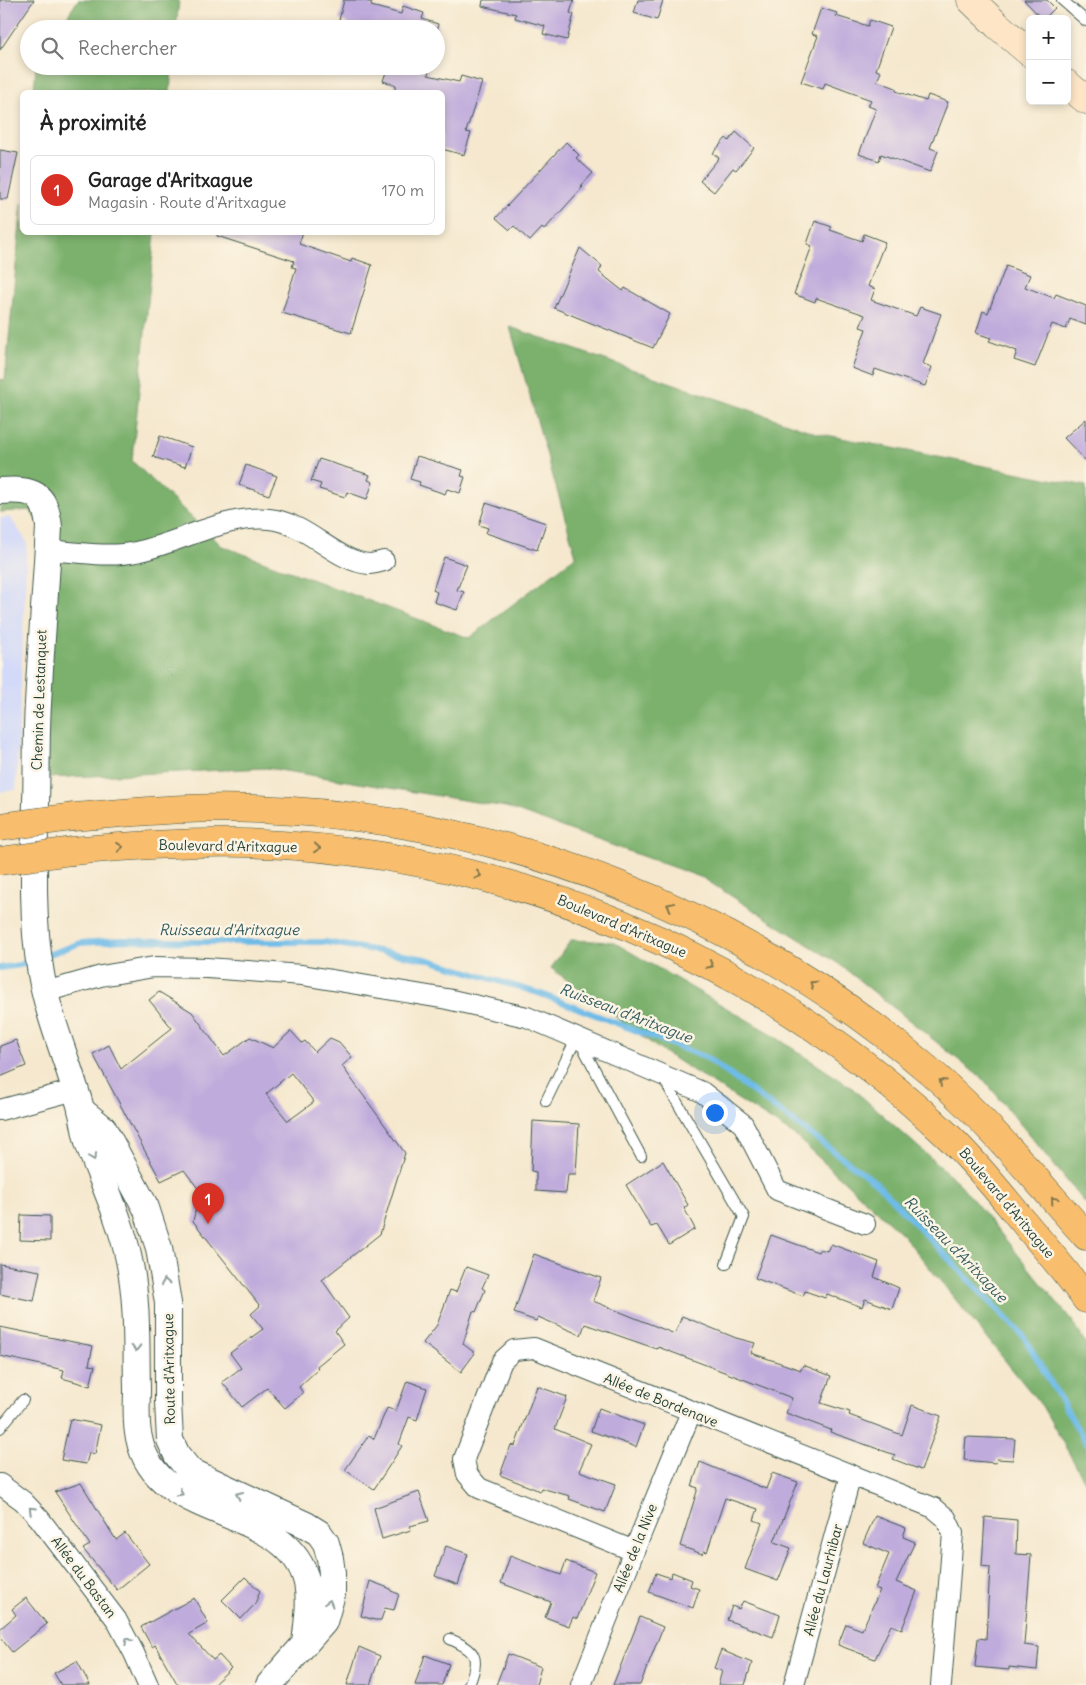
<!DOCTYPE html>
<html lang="fr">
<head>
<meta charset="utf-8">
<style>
  :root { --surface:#fff; --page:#f2f2f2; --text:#222; --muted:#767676; --line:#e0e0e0; --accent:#d93025 }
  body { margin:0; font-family:Delius,sans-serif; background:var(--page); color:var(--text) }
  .controls { position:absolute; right:15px; top:15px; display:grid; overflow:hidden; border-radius:8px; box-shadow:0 2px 8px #0003 }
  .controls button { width:45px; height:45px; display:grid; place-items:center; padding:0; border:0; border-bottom:1px solid var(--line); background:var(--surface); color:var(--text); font:25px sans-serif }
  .you { position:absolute; left:714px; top:1112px; width:18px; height:18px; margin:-12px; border:4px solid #fff; border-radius:50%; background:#1a73e8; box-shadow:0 0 0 8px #1a73e833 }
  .badge { display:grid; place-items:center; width:32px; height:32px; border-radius:50%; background:var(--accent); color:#fff; font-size:16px; font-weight:700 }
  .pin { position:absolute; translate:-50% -41px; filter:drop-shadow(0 1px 2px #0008) }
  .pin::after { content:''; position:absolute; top:26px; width:18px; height:15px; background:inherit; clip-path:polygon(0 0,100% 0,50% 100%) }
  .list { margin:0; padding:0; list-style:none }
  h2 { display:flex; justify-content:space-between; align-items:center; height:65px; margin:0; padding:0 20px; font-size:21px }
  h2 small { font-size:16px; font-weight:400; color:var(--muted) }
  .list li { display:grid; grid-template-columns:32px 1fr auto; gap:15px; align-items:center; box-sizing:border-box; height:70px; margin:0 10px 10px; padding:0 10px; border:1px solid var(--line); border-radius:8px }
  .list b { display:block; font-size:19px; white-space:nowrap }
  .list p { margin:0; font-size:16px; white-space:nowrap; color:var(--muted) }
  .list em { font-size:16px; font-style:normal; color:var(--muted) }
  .icon { flex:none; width:28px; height:28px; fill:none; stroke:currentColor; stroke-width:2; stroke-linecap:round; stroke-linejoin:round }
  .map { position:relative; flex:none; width:1086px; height:1685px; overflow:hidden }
  .search { position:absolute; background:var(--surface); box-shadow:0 2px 8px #0003; left:20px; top:20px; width:425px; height:55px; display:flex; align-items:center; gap:12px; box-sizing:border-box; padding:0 18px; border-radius:28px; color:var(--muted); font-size:19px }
  .panel { position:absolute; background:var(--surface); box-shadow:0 2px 8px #0003; left:20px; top:90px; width:425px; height:145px; border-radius:8px }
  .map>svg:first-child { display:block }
</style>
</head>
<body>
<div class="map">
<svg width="1086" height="1685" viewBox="0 0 1086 1685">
  <rect width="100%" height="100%" fill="#fcf5e5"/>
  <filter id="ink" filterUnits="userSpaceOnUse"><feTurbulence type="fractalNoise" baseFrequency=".02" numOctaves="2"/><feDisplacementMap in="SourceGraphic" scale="10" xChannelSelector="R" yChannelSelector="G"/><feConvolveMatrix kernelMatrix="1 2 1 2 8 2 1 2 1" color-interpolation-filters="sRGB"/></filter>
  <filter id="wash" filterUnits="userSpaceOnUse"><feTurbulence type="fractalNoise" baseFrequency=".0096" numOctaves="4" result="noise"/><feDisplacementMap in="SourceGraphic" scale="20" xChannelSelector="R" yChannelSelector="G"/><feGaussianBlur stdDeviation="1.12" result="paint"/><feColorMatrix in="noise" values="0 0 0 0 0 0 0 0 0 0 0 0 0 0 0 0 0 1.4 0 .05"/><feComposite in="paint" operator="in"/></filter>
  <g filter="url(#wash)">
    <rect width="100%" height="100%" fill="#f5e8ce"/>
    <path fill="#d2d9f9" d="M10,517L27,542L16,790L0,792V518Z"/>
    <path fill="#7bb16d" stroke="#4d7750" d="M78,0H179L176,29H59Z
      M36,66H172L170,92H34Z
      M22,203V232L155,233L132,461L222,546L469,638L576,556L510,327L816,433L1086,486V1204L985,1081L839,964L703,878L506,807L267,768L24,779L41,528L30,510L0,512V379L5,380Z
      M571,940L613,942L768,1032L852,1088L961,1185L1073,1322L1086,1344V1483L1042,1406L903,1235L794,1135L659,1049L551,968Z"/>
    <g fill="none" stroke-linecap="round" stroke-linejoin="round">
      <path stroke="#6ebbe8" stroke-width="6" d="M44,956L81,943L122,940L196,942H325L426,959L541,994L707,1058L875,1182L1024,1337L1086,1443
        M0,968L20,965L34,959"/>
    </g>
    <g id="blocks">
      <path fill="#bfabdc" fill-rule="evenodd" d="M0,0H34L0,50Z
        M344,0H363L372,3L371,6L401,14L403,6L424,13L422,19L438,24L437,29H347L348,23L339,20Z
        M483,0H574L570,13L574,14L567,40L543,34L545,26L515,18L516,14L482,6Z
        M638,0H663L657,20L634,13Z
        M1024,0H1047L1055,8L1044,19H1042Z
        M821,8L837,13L836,16L868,26L870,20L891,27L876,70L881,72L877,81L896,88V91L926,101L928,95L948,102L930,148L938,151L930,172L881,154L879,161L859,154L876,109L868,106L871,100L825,83L823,89L801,82L818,36L812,34Z
        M388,66H409L429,71L428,75L459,82L461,76L482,82L466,132L471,133L464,155L442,149V92H394L396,85L383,81Z
        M736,132L754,148L736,170L733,168L714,192L700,181L719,158L713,153L726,138L729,141Z
        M566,142L579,155L576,158L593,173L581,186L583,187L544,230L542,228L530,241L514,226L510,230L496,218Z
        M0,150L18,153L8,199H0Z
        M815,221L832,227L830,230L862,241L864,234L885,242L868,286L875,289L871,300L916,316L920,307L941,314L923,364L932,367L925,386L875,369L873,376L852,368L866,329L860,327L865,315L816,298L815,302L794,294L812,246L807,244Z
        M217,232H303L299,244L351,262L352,258L372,265L351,333L282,313L296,268L292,267L294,261L217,236Z
        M580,248L602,266L599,272L623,291L625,288L670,314L653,348L554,308Z
        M1006,266L1030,275L1025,287L1054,298L1056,294L1086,306V325L1070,319L1066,329L1052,324L1035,367L1014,360L1017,351L989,341L991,338L976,333L983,311L988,313Z
        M1086,419V461L1064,438Z
        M160,436L192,447L185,467L153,457Z
        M417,456L463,470L461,476L465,477L460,493L447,489L445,494L419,485L420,482L410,479Z
        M319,459L370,475L368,480L373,482L367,499L347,492L345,497L319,489L321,484L311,481Z
        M246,465L277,476L269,495L239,485Z
        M486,503L546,523L537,550L486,533L488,528L479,525Z
        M444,557L467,565L457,590L464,592L457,610L434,602L437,592L433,590Z
        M159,992L192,1012L224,1056L250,1037L273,1048L291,1031L302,1043L305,1041L315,1052L330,1038L339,1042L352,1057L342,1066L405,1153L380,1234L322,1280L349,1318L335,1331L344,1344L317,1366L318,1369L299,1387L303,1393L285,1408L267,1388L242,1407L222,1382L241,1368L230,1353L263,1329L251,1314L260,1306L193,1221L200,1191L184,1170L161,1181L93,1054L109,1045L121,1069L172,1028L149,1000ZM291,1073L314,1102L288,1121L266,1094Z
        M16,1040L26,1066L0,1077V1046Z
        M533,1121L579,1124L576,1174H568L566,1193L536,1191V1172L531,1171Z
        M663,1161L688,1205L684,1208L695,1229L669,1245L657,1225L651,1227L626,1185Z
        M21,1215L50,1216V1241L20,1240Z
        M771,1235L818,1252L820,1249L827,1251L831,1244L879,1262L874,1277L899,1288L892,1309L865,1299L862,1307L827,1294L825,1298L805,1291L803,1296L755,1278Z
        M534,1254L601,1278L593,1301L675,1334L682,1316L736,1338L755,1343L751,1353L801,1370L803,1365L831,1376L821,1403L850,1412L849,1415L902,1435L912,1405L941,1416L921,1470L893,1459L895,1455L830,1432L831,1430L786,1413L792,1398L698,1362L658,1347L657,1349L585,1324L581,1335L538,1317L536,1321L514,1313Z
        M0,1264L40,1271L34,1301L0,1294Z
        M466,1267L488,1275L482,1288L485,1290L476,1312L473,1311L463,1344L475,1353L461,1372L423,1343L437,1325L450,1290L456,1292Z
        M0,1327L93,1346L89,1365L95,1366L90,1386L62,1378L64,1370L0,1356Z
        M407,1381L427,1388L417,1420L409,1417L399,1444L402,1446L374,1489L345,1470L369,1435L374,1439L387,1408L396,1411Z
        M537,1386L567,1397L555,1429L591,1444L579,1471L616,1484L605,1512L569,1499L570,1496L541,1488L540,1491L500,1475L511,1445L515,1446Z
        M599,1408L644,1425L636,1447L591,1431Z
        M70,1419L101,1425L95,1454L89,1453L86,1464L61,1460Z
        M966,1437L1015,1439L1013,1460L997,1459L996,1463L964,1460Z
        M700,1462L766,1489L772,1473L798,1482L774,1542L791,1548L778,1581L745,1569L762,1523L754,1520L758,1509L725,1498L707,1552L704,1551L702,1554L680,1546L698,1488L692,1486Z
        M81,1483L116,1540L125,1533L149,1564L117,1590L83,1549L90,1545L55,1492Z
        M419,1492L429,1521L410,1526L411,1530L382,1539L374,1508Z
        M875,1516L906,1528L903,1537L915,1542L896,1582L917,1591L902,1629L891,1625L875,1659L838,1645L846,1624L862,1630L880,1590L875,1588L889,1554L863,1543Z
        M985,1517L1017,1520L1016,1554L1031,1555L1024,1645L1039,1647L1037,1670L1009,1667V1670L975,1667L978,1638L986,1639L990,1567L982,1566Z
        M446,1546L468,1554L458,1585L435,1576Z
        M510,1556L561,1575L566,1561L595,1572L577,1619L573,1617L569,1626L545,1617L551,1602L501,1583Z
        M672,1572L692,1580L690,1586L699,1589L693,1608L649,1592L656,1573L671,1578Z
        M245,1577L260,1591L255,1604L241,1619L222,1600Z
        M370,1581L391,1589V1591L399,1594L394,1610L385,1608L381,1620H375L361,1616Z
        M26,1598L47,1624L12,1652L0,1637V1629L16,1615L12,1609Z
        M194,1598L208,1623L189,1634L213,1660L219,1655L231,1668L213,1685H178L155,1645L152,1647L141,1627Z
        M743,1601L780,1615L773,1637L727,1620L732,1606L739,1609Z
        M640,1617L663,1627L640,1685H613Z
        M359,1647L380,1656L370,1685H347Z
        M721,1650L752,1663L745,1685H718L722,1671L714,1668Z
        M508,1654L541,1667L536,1685H496Z
        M425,1655L449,1664L442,1685H415Z
        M77,1661L90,1685H61L54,1673Z"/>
    </g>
  </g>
  <g filter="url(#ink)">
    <use href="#blocks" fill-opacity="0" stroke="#3f574b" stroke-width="1"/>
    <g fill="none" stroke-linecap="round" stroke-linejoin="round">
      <defs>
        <path id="service" d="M1062,0L1086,21
          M580,1042L641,1156
          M663,1078L744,1217L726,1264
          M546,1101L577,1037
          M0,1428L23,1400
          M450,1639C477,1651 480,1657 469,1685"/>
        <path id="minor" d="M48,550C76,552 108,558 136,552C179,543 224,515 269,519C306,522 336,562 369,564C374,564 380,562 384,561
          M45,992L101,976L154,967L207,968L302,975L447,999L527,1017L702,1092L743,1124L777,1190L865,1224
          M0,1110L75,1090
          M0,1484L23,1501L39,1518L116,1619L134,1653L148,1685
          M634,1551L479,1488L467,1474L464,1459L502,1361L514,1350L534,1348L934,1508L946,1518L953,1533L941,1685
          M581,1685L634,1551L691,1412
          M794,1685L851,1475"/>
        <path id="tertiary" d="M0,491C33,489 45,492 49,527C46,586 41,645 38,704C36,737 37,770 36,803C34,860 31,917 41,974C49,1020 69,1063 81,1109C84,1121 85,1133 89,1145C103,1183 121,1220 129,1260C138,1301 136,1347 137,1389C137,1404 135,1422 139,1438C156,1525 289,1502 307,1583C311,1603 307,1623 305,1644
          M81,1110L103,1128L146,1208L159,1248L168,1303V1402L170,1440L177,1455L190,1471L306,1525L319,1533L326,1543L330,1558L332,1573V1594L324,1622L269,1685"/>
        <path id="secondary" d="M971,0L997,25L1030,53
          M1067,84L1086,100"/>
        <path id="primary" d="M73,817C134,812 196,806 257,809C504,818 744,912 932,1073C989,1122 1036,1180 1086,1236
          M72,851C128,846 184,842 241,843C506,850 759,955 950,1138C978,1165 1002,1196 1027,1226C1047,1250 1068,1274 1086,1299"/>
      </defs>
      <use href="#service" stroke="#3f574b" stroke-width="12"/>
      <use href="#minor" stroke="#3f574b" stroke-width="22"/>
      <use href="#tertiary" stroke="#3f574b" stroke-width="28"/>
      <use href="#secondary" stroke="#3f574b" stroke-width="29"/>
      <use href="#primary" stroke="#3f574b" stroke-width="29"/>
      <use href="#service" stroke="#fff" stroke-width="10"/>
      <use href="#minor" stroke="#fff" stroke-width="20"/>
      <use href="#tertiary" stroke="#fff" stroke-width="26"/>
      <use href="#secondary" stroke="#fde5c5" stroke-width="28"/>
      <use href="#primary" stroke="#f9be6d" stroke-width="28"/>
      <defs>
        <path id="primary-bridge" d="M0,827L73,817
          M0,861L72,851"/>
      </defs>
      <use href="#primary-bridge" stroke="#3f574b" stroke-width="29" stroke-linecap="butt"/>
      <use href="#primary-bridge" stroke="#f9be6d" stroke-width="28"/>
    </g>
    <defs><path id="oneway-chevron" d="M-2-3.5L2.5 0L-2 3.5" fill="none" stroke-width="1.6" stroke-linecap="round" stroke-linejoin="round" transform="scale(1.25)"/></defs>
    <g stroke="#81774e">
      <use href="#oneway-chevron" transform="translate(120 847) rotate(-5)"/>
      <use href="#oneway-chevron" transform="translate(317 848) rotate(5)"/>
      <use href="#oneway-chevron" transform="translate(478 875) rotate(15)"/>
      <use href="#oneway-chevron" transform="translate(670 906) rotate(-156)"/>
      <use href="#oneway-chevron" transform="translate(710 965) rotate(28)"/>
      <use href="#oneway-chevron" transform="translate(813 984) rotate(-146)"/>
      <use href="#oneway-chevron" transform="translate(942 1082) rotate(-138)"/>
      <use href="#oneway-chevron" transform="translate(1054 1200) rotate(-131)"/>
    </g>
    <g stroke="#8f9e9a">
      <use href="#oneway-chevron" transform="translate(93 1157) rotate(69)"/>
      <use href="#oneway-chevron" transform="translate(165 1282) rotate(-99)"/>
      <use href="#oneway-chevron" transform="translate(136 1348) rotate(89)"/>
      <use href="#oneway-chevron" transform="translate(180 1493) rotate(30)"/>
      <use href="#oneway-chevron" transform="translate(239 1495) rotate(-156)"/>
      <use href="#oneway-chevron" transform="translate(32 1510) rotate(-136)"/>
      <use href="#oneway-chevron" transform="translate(329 1603) rotate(-74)"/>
      <use href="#oneway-chevron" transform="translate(128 1641) rotate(-119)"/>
    </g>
  </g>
  <g text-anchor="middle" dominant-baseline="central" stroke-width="5" stroke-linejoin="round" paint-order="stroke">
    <g font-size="14" fill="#1f3d34" stroke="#fcf5e5">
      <text transform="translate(39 700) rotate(-88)">Chemin de Lestanquet</text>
      <text transform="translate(228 846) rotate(1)">Boulevard d'Aritxague</text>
      <text transform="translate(622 926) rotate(23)">Boulevard d'Aritxague</text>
      <text transform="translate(1007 1203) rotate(50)">Boulevard d'Aritxague</text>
      <text transform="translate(169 1369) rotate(-91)">Route d'Aritxague</text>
      <text transform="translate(661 1400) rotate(22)">Allée de Bordenave</text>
      <text transform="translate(635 1548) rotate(-68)">Allée de la Nive</text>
      <text transform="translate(84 1577) rotate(53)">Allée du Bastan</text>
      <text transform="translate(823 1580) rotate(-75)">Allée du Laurhibar</text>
    </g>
    <g font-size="15" font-style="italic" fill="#335c61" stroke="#fcf5e5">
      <text x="229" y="929">Ruisseau d'Aritxague</text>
      <text transform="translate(626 1013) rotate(21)">Ruisseau d'Aritxague</text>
      <text transform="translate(956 1249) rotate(46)">Ruisseau d'Aritxague</text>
    </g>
  </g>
</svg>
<div class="controls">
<button>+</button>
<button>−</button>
</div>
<div class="you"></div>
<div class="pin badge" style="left:208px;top:1224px">1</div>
<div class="search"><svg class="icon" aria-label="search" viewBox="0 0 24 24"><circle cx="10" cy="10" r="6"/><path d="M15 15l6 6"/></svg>Rechercher</div>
<section class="panel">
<h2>À proximité<small></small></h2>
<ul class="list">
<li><span class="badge">1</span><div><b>Garage d'Aritxague</b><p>Magasin · Route d'Aritxague</p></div><em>170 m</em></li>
</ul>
</section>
</div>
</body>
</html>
